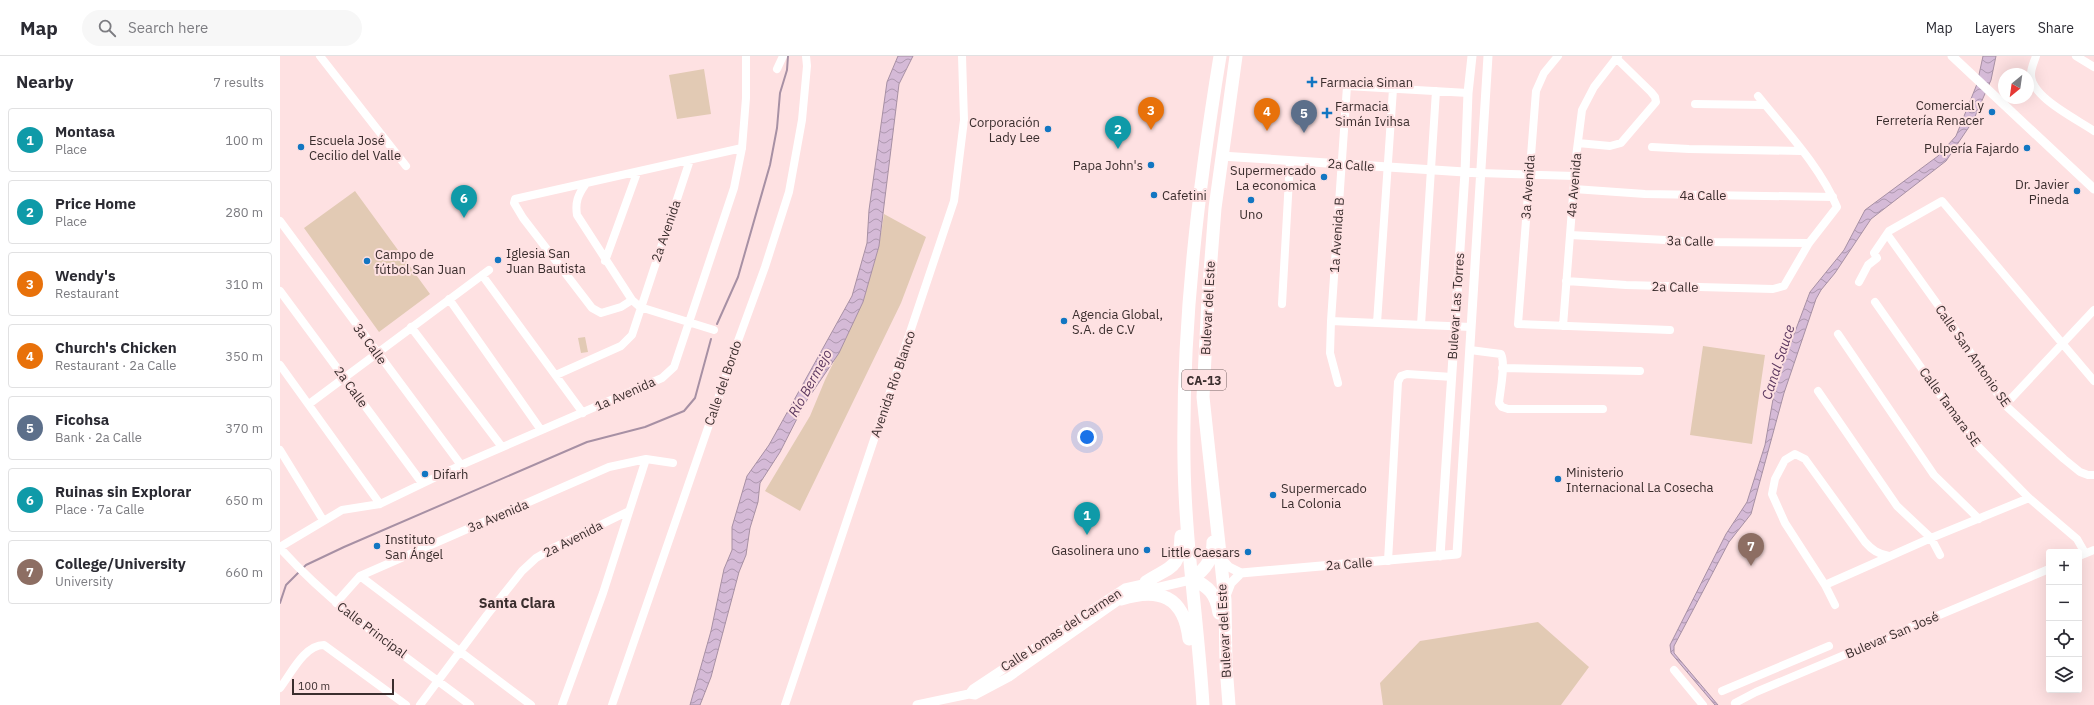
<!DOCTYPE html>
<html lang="en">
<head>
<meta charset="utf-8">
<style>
  :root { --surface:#fff; --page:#f7f7f7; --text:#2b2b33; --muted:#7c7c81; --line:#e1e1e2; --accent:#1a73e8 }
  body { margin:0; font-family:"IBM Plex Sans",sans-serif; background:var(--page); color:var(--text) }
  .controls { position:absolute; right:12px; bottom:12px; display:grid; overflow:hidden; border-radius:4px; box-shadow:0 4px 16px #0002 }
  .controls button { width:36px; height:36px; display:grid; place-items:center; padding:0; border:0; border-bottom:1px solid var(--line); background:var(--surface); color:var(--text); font:20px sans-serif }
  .compass { position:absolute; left:1718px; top:12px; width:36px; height:36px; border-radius:50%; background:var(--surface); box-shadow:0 4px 16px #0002; rotate:209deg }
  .scale { position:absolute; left:12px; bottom:10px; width:102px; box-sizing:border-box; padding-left:4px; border:2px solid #3b2e2e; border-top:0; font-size:11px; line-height:14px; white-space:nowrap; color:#3b2e2e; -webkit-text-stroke:3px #fee1e2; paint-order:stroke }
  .you { position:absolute; left:807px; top:381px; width:14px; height:14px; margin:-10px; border:3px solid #fff; border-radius:50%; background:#1a73e8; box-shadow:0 0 0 6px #1a73e833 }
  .badge { display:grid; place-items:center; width:26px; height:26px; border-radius:50%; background:var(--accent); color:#fff; font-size:13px; font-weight:700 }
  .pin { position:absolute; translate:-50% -33px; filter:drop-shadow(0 1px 2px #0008) }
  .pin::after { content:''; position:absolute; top:21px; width:14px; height:12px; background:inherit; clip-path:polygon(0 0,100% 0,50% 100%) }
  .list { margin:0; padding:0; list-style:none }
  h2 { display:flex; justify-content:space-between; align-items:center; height:52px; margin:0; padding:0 16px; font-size:17px }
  h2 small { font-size:13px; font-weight:400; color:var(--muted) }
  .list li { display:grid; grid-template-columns:26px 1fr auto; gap:12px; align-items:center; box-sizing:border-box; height:64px; margin:0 8px 8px; padding:0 8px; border:1px solid var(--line); border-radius:4px }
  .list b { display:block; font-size:15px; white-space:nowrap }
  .list p { margin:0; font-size:13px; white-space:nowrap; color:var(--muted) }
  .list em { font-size:13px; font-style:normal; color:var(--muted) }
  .icon { flex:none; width:22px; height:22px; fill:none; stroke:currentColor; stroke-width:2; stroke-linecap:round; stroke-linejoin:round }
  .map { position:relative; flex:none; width:1814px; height:649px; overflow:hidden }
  header { display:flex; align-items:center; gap:24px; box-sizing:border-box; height:56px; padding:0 20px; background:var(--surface); border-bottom:1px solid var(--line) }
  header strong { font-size:19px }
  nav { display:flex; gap:22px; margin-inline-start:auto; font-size:14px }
  .search { width:280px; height:36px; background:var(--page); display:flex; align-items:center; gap:10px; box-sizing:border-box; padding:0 14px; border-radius:22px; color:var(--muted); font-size:15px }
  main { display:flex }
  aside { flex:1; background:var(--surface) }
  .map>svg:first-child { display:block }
</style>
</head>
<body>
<header>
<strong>Map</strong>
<div class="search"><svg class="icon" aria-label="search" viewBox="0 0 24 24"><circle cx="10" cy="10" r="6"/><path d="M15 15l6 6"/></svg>Search here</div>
<nav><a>Map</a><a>Layers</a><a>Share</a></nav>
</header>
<main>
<aside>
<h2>Nearby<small>7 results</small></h2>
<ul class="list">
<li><span class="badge" style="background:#0f9aa8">1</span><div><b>Montasa</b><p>Place</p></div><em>100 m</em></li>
<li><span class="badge" style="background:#0f9aa8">2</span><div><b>Price Home</b><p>Place</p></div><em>280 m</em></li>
<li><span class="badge" style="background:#e8710a">3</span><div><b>Wendy's</b><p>Restaurant</p></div><em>310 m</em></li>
<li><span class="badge" style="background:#e8710a">4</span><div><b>Church's Chicken</b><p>Restaurant · 2a Calle</p></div><em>350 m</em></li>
<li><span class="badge" style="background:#5c6f8a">5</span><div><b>Ficohsa</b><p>Bank · 2a Calle</p></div><em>370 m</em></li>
<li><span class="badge" style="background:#0f9aa8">6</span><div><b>Ruinas sin Explorar</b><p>Place · 7a Calle</p></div><em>650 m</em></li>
<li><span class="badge" style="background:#8d6e63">7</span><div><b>College/University</b><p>University</p></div><em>660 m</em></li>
</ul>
</aside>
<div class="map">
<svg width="1814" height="649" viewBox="0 0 1814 649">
  <defs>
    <pattern id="water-waves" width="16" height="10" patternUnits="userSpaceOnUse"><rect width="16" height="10" fill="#d5bad7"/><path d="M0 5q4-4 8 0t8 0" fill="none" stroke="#ae98af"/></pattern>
  </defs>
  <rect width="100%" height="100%" fill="#fee1e2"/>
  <path fill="#e2cab4" d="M424,13L431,58L397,63L389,19Z
    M75,135L150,238L99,276L24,172Z
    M604,158L646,181L621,247L520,455L485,435L530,360L545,324L583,246L599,190Z
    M305,281L308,296L301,297L298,282Z
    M1423,290L1485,299L1472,388L1410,379Z
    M1258,566L1309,611L1281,649H1103L1100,627L1140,585Z"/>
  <path fill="url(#water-waves)" stroke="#a790a4" d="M618,0H633L619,28L599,190L583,246L559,297L525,347L500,396L480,427L478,446L470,472L466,499L459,516L431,621L420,649H410L431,575L444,513L452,494V471L467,420L489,389L572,240L587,187L589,154L607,26Z
    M1703,0H1716L1711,24L1693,65L1666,105L1591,163L1555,217L1541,234L1536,243L1504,337L1471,458L1449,486L1394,590V597L1438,649H1435L1391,597L1390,589L1446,478L1467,446L1485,389L1496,326L1530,236L1564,194L1585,154L1658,100L1676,80L1697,28Z"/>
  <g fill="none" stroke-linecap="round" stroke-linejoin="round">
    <path stroke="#a790a4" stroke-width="2" d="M437,268L458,221L490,109L497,72L500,37L507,14L508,0
      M23,512L26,509L64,491L307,386L365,371L404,355L415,342L431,283
      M0,547L6,529L20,515"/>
    <path stroke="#fff" stroke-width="8" d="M40,0L126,110
      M1278,0L1264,17L1256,35L1238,268L1390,274
      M1756,0C1754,6 1751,12 1751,18C1750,41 1797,63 1814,75
      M1796,0L1814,11
      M497,13L503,0
      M1415,48L1485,49
      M1298,87L1330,90L1341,87L1376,46L1375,41L1371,36L1336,2
      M1372,91L1409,93L1521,95
      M1200,117L1295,120
      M305,129C298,139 295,146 297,159L352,244L360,251L434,274
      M1294,133L1365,138L1553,141
      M0,165L181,409
      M1607,178L1668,263L1725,349L1784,403L1800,416L1808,419H1814
      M1290,179L1424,186L1529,187
      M325,205L357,117
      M202,219L303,357
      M1286,225L1346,229L1493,233L1504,230L1529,187L1557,151C1540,110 1506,75 1478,40
      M1579,226L1588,209L1597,202L1594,197L1609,175L1662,145L1814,325
      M0,235L142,427
      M169,243L261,374
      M352,244L341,251L321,257L312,252L243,162L234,147L235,143L462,92
      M1595,246L1692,384L1749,442L1797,483L1805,497
      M1002,248L1010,105
      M1051,265L1191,271
      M1097,267L1113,33
      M1141,269L1156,35
      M1283,270L1296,101L1302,54L1314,31L1338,0
      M131,271L222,391
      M1558,278L1654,419L1699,463
      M1190,294L1221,298C1226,308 1220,335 1219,347L1222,351L1228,353H1323
      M0,309L100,448
      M1222,312L1360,315
      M276,319L341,290L352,279L410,104
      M1058,327L1050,297L1051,265L1067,30L1188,37
      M1538,335L1617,450L1651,482L1660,499
      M29,348L209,214
      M1725,349L1814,254
      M0,394L43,464
      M0,491L62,454L100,448L181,409L382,322L394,311L454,132L462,92L466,42V0
      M0,492C55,553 124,599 190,649
      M1799,500L1814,494
      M1108,505L1118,326L1121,320L1127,318L1172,321
      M80,520L251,649
      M1545,529L1651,482L1749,442
      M56,547L80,520L329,411L366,403L393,407
      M1555,549L1545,529L1505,467L1492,438L1495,423L1505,404L1515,398L1525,403L1585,486C1592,494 1598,498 1609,500
      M1394,614L1423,649
      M0,632C11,618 24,589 44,589L126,649
      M1442,635L1549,590
      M140,649L207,559L242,515L256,502L275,491L347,456
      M282,649L323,537L366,403
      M332,649L458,285L485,211L509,136L522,64L527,10L526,0
      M505,649L674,145L684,64L682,0
      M1457,649L1455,647L1476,636L1769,513"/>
    <path stroke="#fff" stroke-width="9" d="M1672,0L1814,133
      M941,100L1200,117
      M1160,500L1185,116L1188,37L1192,0
      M940,501L949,511L961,517L1177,498L1208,0
      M863,535L906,525L912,522
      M946,540L951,527L961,517
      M689,638L693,633L845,532L872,526
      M637,649L689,638L695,639L729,621L845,540"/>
    <path stroke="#fff" stroke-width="13" d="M912,522C926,514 933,502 933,486
      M912,522C928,531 936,537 939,557
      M866,526C890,510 900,514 901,480
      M841,543C879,531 904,540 909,583
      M923,649C918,567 905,486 904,404C902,268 918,134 940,0
      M949,649L946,610L945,544L923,341L928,242L935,152L956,0"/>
  </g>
  <g fill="#1276c2" stroke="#fee1e2" stroke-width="1.5">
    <path d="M1030 20h4v4h4v4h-4v4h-4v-4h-4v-4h4z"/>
    <circle cx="1712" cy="56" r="4"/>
    <path d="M1045 51h4v4h4v4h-4v4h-4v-4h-4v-4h4z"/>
    <circle cx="768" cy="73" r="4"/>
    <circle cx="21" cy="91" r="4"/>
    <circle cx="1747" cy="92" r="4"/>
    <circle cx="871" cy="109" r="4"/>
    <circle cx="1044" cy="121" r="4"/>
    <circle cx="1797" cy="135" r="4"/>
    <circle cx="874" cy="139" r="4"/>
    <circle cx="971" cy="144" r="4"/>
    <circle cx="218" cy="204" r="4"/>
    <circle cx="87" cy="205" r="4"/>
    <circle cx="784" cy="265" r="4"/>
    <circle cx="145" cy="418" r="4"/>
    <circle cx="1278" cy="423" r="4"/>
    <circle cx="993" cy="439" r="4"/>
    <circle cx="97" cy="490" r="4"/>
    <circle cx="867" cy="494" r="4"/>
    <circle cx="968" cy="496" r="4"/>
  </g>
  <g text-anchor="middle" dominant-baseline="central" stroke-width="4" stroke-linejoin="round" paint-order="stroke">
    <rect fill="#fee1e2" stroke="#766464" stroke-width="1" x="902" y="314" width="44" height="20" rx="3"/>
    <g font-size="12" font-weight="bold" fill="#3b2e2e">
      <text x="924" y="324">CA-13</text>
    </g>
    <g font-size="13" fill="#3b2e2e" stroke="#fee1e2" text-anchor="start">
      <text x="1040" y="26">Farmacia Siman</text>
      <text x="1704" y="49" text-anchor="end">Comercial y<tspan x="1704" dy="15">Ferretería Renacer</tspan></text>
      <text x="1055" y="50">Farmacia<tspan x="1055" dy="15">Simán Ivihsa</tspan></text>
      <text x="760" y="66" text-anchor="end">Corporación<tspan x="760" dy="15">Lady Lee</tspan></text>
      <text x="29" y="84">Escuela José<tspan x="29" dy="15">Cecilio del Valle</tspan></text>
      <text x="1739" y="92" text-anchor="end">Pulpería Fajardo</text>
      <text x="863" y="109" text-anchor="end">Papa John's</text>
      <text x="1036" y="114" text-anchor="end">Supermercado<tspan x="1036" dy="15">La economica</tspan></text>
      <text x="1789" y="128" text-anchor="end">Dr. Javier<tspan x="1789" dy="15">Pineda</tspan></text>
      <text x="882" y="139">Cafetini</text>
      <text x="971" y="158" text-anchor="middle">Uno</text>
      <text x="226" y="197">Iglesia San<tspan x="226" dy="15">Juan Bautista</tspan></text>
      <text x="95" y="198">Campo de<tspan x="95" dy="15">fútbol San Juan</tspan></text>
      <text x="792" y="258">Agencia Global,<tspan x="792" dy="15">S.A. de C.V</tspan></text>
      <text x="1286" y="416">Ministerio<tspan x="1286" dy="15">Internacional La Cosecha</tspan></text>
      <text x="153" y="418">Difarh</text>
      <text x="1001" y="432">Supermercado<tspan x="1001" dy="15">La Colonia</tspan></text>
      <text x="105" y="483">Instituto<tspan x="105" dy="15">San Ángel</tspan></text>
      <text x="859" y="494" text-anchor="end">Gasolinera uno</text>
      <text x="960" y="496" text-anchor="end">Little Caesars</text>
    </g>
    <g font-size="13" fill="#3b2e2e" stroke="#fee1e2">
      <text transform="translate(1071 109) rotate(4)">2a Calle</text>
      <text transform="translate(1294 129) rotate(-85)">4a Avenida</text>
      <text transform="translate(1248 131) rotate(-86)">3a Avenida</text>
      <text x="1423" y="139">4a Calle</text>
      <text transform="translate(386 175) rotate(-71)">2a Avenida</text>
      <text transform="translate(1057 179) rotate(-86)">1a Avenida B</text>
      <text transform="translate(1410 185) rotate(1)">3a Calle</text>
      <text transform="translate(1395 231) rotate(1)">2a Calle</text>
      <text transform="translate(1176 250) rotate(-86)">Bulevar Las Torres</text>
      <text transform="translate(928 252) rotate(-87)">Bulevar del Este</text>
      <text transform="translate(90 288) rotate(54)">3a Calle</text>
      <text transform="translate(1693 300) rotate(55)">Calle San Antonio SE</text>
      <text transform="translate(443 327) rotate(-71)">Calle del Bordo</text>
      <text transform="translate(613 328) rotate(-71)">Avenida Río Blanco</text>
      <text transform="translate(71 331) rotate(54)">2a Calle</text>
      <text transform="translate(345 338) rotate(-24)">1a Avenida</text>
      <text transform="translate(1670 351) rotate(54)">Calle Tamara SE</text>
      <text transform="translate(218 460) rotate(-23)">3a Avenida</text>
      <text transform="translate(293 483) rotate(-27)">2a Avenida</text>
      <text transform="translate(1069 508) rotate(-4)">2a Calle</text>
      <text transform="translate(92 574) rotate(37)">Calle Principal</text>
      <text transform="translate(781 574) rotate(-33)">Calle Lomas del Carmen</text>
      <text transform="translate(944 575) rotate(-93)">Bulevar del Este</text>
      <text transform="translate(1612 579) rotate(-23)">Bulevar San José</text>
    </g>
    <g font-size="14" font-style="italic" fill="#5d3961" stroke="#fee1e2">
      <text transform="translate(1498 306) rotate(-72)">Canal Sauce</text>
      <text transform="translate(530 327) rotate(-61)">Río Bermejo</text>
    </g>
    <g font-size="14" font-weight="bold" fill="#3b2e2e" stroke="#fee1e2">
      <text x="237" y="547">Santa Clara</text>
    </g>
  </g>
</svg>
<div class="controls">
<button>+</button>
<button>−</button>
<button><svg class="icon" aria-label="locate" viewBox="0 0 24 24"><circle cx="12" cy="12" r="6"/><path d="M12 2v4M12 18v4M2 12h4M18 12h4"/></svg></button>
<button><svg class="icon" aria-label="layers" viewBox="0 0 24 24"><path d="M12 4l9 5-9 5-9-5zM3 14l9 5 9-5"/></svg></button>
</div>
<svg class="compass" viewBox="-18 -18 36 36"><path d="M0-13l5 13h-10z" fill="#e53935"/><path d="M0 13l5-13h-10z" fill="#7c7c81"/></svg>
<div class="scale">100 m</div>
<div class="you"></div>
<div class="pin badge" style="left:807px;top:479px;background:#0f9aa8">1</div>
<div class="pin badge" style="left:838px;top:93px;background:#0f9aa8">2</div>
<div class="pin badge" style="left:871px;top:74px;background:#e8710a">3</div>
<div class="pin badge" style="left:987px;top:75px;background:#e8710a">4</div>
<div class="pin badge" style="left:1024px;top:77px;background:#5c6f8a">5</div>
<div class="pin badge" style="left:184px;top:162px;background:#0f9aa8">6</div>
<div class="pin badge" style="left:1471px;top:510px;background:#8d6e63">7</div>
</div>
</main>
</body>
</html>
